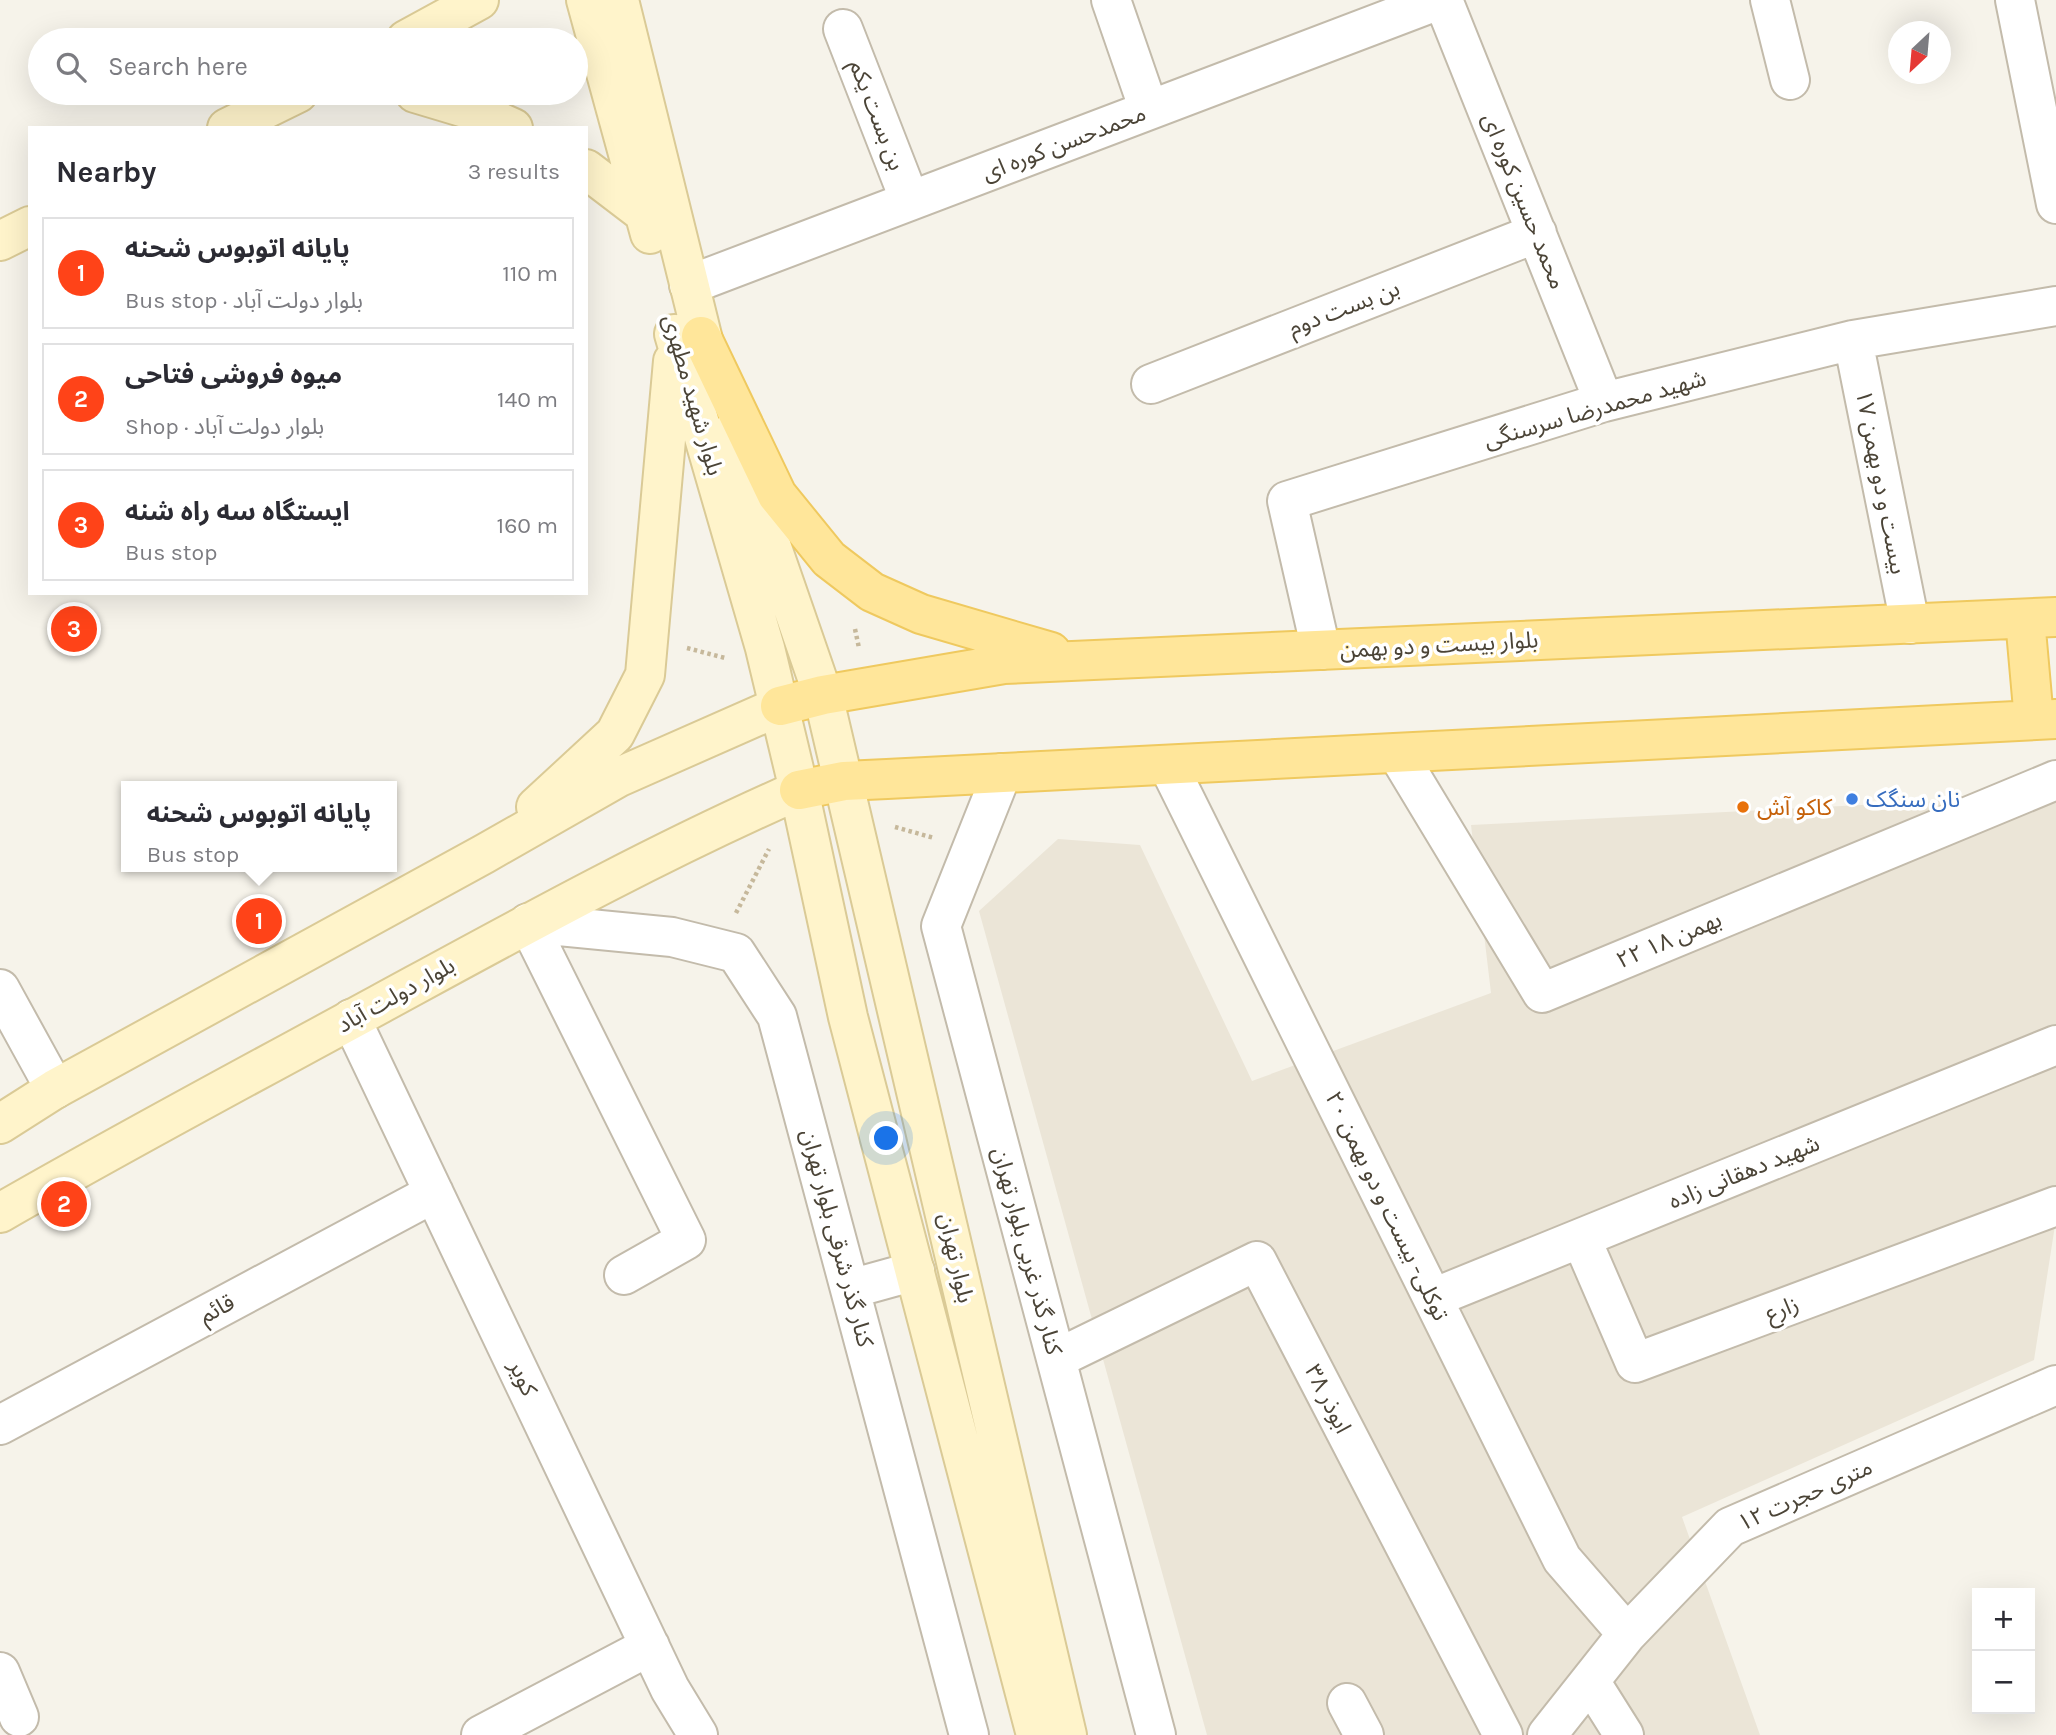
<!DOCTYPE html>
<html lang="en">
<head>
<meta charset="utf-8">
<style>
  :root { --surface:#fff; --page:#f7f7f7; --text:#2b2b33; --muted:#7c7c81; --line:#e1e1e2; --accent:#ff4318 }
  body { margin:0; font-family:Karla,"Noto Sans Arabic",sans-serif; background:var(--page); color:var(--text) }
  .controls { position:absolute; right:21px; bottom:21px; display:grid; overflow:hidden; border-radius:0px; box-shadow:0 7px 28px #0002 }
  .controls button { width:63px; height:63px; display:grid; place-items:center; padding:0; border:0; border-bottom:2px solid var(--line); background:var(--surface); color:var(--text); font:35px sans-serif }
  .compass { position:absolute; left:1888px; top:21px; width:63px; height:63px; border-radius:50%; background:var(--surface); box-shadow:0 7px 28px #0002; rotate:206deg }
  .you { position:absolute; left:887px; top:1139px; width:24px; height:24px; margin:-18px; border:5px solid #fff; border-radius:50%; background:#1a73e8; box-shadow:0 0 0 10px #1a73e833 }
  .badge { display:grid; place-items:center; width:46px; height:46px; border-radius:50%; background:var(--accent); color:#fff; font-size:23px; font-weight:700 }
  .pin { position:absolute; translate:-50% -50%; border:4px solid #fff; box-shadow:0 2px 7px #0006 }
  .popup { position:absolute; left:121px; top:781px; width:276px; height:91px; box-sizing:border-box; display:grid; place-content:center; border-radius:0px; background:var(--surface); filter:drop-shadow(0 2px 5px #0005); font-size:23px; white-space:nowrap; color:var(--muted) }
  .popup b { font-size:26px; color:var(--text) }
  .popup::after { content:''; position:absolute; left:50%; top:100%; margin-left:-14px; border:14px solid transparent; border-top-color:var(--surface) }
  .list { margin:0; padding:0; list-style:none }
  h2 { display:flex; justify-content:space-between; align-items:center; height:91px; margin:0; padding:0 28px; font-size:30px }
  h2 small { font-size:23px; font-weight:400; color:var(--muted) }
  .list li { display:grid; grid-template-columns:46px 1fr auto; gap:21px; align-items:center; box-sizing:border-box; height:112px; margin:0 14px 14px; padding:0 14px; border:2px solid var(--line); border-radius:0px }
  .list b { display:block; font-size:26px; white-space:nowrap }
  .list p { margin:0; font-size:23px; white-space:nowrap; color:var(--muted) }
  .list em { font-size:23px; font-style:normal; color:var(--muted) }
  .icon { flex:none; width:38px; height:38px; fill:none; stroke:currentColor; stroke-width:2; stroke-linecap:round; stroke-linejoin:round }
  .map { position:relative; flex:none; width:2056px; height:1735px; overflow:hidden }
  .search { position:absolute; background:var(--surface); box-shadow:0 7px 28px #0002; left:28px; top:28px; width:560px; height:77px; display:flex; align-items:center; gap:18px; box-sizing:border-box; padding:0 24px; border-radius:38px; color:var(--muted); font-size:26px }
  .panel { position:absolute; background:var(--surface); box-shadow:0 7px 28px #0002; left:28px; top:126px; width:560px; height:469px; border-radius:0px }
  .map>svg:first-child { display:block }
</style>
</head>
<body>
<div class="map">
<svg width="2056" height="1735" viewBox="0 0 2056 1735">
  <rect width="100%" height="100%" fill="#f6f3ea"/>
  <path fill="#ebe5d7" d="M2056,795V1219L2034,1360L1682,1517L1760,1735H1207L979,911L1058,839L1140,845L1252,1081L1491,993L1471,825Z"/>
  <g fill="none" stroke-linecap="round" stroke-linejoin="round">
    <defs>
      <path id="street" d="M1111,0L1149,110
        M1443,0L1604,402
        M1770,0L1790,80
        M2015,0L2056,204
        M843,29L910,201
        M689,285L1439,0
        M1853,340L1910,624
        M1151,384L1537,233
        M1321,650L1287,501L1604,402L1853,340L2056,306
        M1397,753L1542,993L2056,780
        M1168,765L1562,1559L1627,1634
        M1002,773L941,926L1156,1735
        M528,923L672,937L736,953L777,1016L969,1735
        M528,923L686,1240L624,1275
        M0,989L55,1089
        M351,1019L670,1689L698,1735
        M1581,1238L1635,1363L2056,1206
        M850,1289L915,1271
        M1433,1298L2056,1045
        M1056,1359L1257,1261L1503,1735
        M0,1425L434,1193
        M0,1672L19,1717
        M1590,1681L1624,1735
        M1347,1703L1364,1735
        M481,1735L650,1646
        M1547,1735L1627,1634L1730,1527L2056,1385"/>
      <path id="secondary" d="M586,0L650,234
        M619,0L710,368
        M406,40L479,0
        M415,93L475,111L513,128
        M227,128L298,93
        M586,169L645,214
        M0,241L30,226
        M674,334L765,648L799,790L848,1017L1036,1735
        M732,432L823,695L1067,1735
        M536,807L615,734L645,675L673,361
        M0,1124L55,1089L484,854L619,777L780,706
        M0,1213C125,1141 253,1073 380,1004C518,929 655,853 799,790"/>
      <path id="primary" d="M701,336L777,495L829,559L872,592L921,614L1051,652
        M2025,619L2034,720
        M780,706L823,695L1004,664L2056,617
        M799,790L844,781L887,779L2056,719"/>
    </defs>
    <use href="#street" stroke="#c3bbab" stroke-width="42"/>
    <use href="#secondary" stroke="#daca96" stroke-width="42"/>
    <use href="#primary" stroke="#efc95f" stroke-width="42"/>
    <path stroke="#c6b89b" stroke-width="4.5" stroke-dasharray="3.5 3.5" stroke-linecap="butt" d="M855,629L859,648
      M687,648L725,658
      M895,827L934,838
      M736,913L769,849"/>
    <use href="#street" stroke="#fff" stroke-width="38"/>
    <use href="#secondary" stroke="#fff4cb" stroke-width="38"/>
    <use href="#primary" stroke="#ffe69a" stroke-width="38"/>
  </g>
  <circle fill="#3f7fe0" stroke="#fff" stroke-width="2.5" cx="1852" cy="799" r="7"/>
  <circle fill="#e8710a" stroke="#fff" stroke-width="2.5" cx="1743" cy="807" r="7"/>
  <g text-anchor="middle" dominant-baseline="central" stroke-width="7" stroke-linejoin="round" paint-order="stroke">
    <g font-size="23" fill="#4b4437" stroke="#fff">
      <text transform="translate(877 115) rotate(69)">بن بست یکم</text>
      <text transform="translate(1064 143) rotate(-21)">محمدحسن کوره ای</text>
      <text transform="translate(1524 201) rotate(68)">محمد حسین کوره ای</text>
      <text transform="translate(1344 308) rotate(-21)">بن بست دوم</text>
      <text transform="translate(693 395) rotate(74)">بلوار شهید مطهری</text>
      <text transform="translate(1595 409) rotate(-16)">شهید محمدرضا سرسنگی</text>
      <text transform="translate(1881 482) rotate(79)">بیست و دو بهمن ۱۷</text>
      <text transform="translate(1439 645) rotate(-3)">بلوار بیست و دو بهمن</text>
      <text transform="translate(1669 940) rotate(-23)">۲۲ بهمن ۱۸</text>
      <text transform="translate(396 995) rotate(-29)">بلوار دولت آباد</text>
      <text transform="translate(1744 1172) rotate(-22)">شهید دهقانی زاده</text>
      <text transform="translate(1387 1206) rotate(64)">توکلی- بیست و دو بهمن ۲۰</text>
      <text transform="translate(837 1238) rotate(75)">کنار گذر شرقی بلوار تهران</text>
      <text transform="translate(1027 1251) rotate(75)">کنار گذر غربی بلوار تهران</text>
      <text transform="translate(956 1258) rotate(77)">بلوار تهران</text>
      <text transform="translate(217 1309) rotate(-28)">قائم</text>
      <text transform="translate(1782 1309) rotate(-21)">زارع</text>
      <text transform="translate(523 1378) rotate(65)">کویر</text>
      <text transform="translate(1328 1399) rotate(63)">۳۸ ابوذر</text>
      <text transform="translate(1805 1495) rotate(-24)">۱۲ متری حجرت</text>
    </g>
    <g font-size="23" fill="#366cbe" stroke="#fff" text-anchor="start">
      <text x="1866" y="799">نان سنگک</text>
    </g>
    <g font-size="23" fill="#c56008" stroke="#fff" text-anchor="start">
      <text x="1757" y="807">کاکو آش</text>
    </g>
  </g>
</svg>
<div class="controls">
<button>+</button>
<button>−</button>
</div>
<svg class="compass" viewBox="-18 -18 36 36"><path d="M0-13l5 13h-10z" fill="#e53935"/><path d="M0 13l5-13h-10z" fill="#7c7c81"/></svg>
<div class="you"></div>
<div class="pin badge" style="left:259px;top:921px">1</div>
<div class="popup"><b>پایانه اتوبوس شحنه</b>Bus stop</div>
<div class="pin badge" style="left:64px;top:1204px">2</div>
<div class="pin badge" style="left:74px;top:629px">3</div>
<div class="search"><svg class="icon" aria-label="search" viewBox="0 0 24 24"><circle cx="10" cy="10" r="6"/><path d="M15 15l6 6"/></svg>Search here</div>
<section class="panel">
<h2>Nearby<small>3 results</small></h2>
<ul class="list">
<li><span class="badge">1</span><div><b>پایانه اتوبوس شحنه</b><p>Bus stop · بلوار دولت آباد</p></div><em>110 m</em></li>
<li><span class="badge">2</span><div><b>میوه فروشی فتاحی</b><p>Shop · بلوار دولت آباد</p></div><em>140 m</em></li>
<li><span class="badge">3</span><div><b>ایستگاه سه راه شنه</b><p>Bus stop</p></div><em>160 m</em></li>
</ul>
</section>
</div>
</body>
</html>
